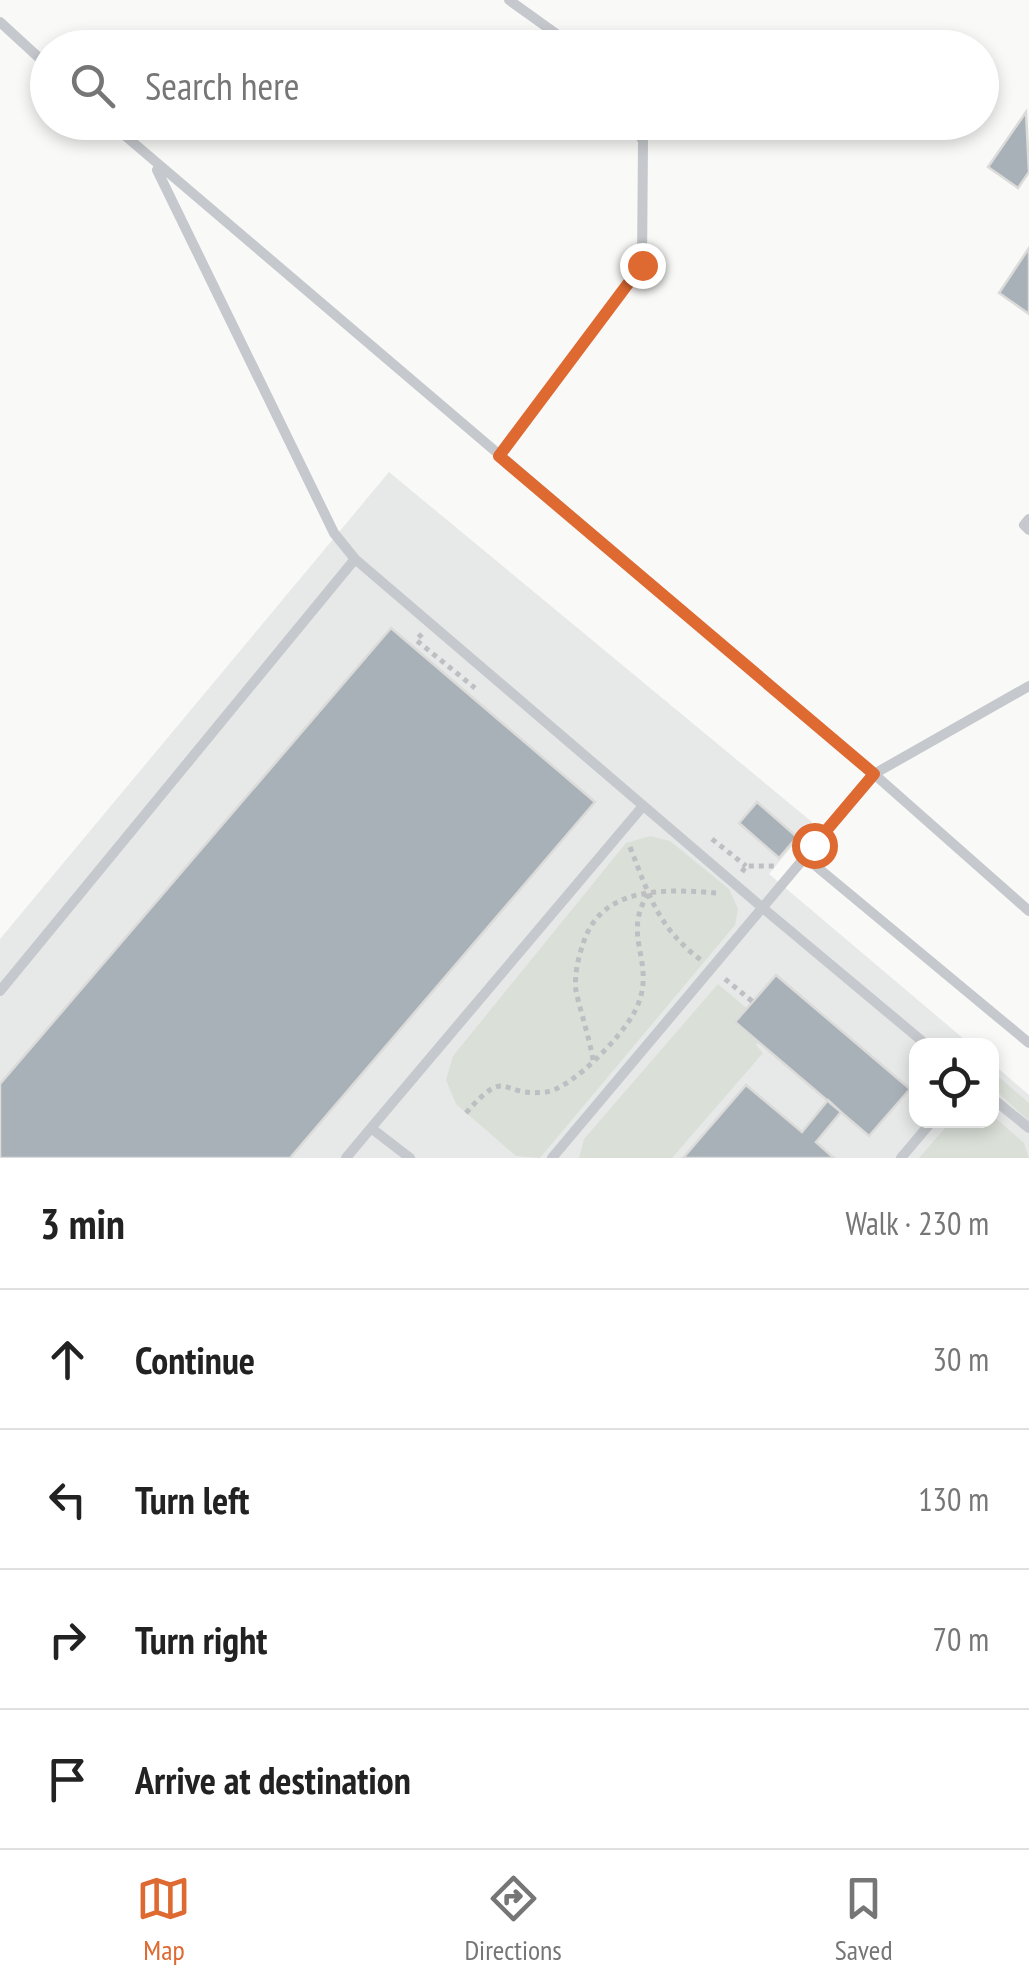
<!DOCTYPE html>
<html lang="en">
<head>
<meta charset="utf-8">
<style>
  :root { --surface:#fff; --page:#f2f2f2; --text:#222; --muted:#767676; --line:#e0e0e0; --accent:#de6931 }
  body { margin:0; font-family:"PT Sans Narrow",sans-serif; background:var(--page); color:var(--text) }
  .controls { position:absolute; right:30px; bottom:30px; display:grid; overflow:hidden; border-radius:20px; box-shadow:0 5px 15px #0003 }
  .controls button { width:90px; height:90px; display:grid; place-items:center; padding:0; border:0; border-bottom:2px solid var(--line); background:var(--surface); color:var(--text); font:50px sans-serif }
  .stop { position:absolute; width:30px; height:30px; margin:-22px; border:8px solid #de6931; border-radius:50%; background:#fff }
  .stop.end { background:#de6931; border-color:#fff; box-shadow:0 2px 10px #0008 }
  .list { margin:0; padding:0; list-style:none }
  h2 { display:flex; justify-content:space-between; align-items:center; height:130px; margin:0; padding:0 40px; font-size:42px }
  h2 small { font-size:32px; font-weight:400; color:var(--muted) }
  .list li { display:grid; grid-template-columns:65px 1fr auto; gap:30px; align-items:center; box-sizing:border-box; height:140px; padding:0 40px; border-top:2px solid var(--line) }
  .list b { display:block; font-size:38px; white-space:nowrap }
  .list em { font-size:32px; font-style:normal; color:var(--muted) }
  .icon { flex:none; width:55px; height:55px; fill:none; stroke:currentColor; stroke-width:2; stroke-linecap:round; stroke-linejoin:round }
  .map { position:relative; flex:none; width:1029px; height:1158px; overflow:hidden }
  .search { position:absolute; background:var(--surface); box-shadow:0 5px 15px #0003; left:30px; right:30px; top:30px; height:110px; display:flex; align-items:center; gap:25px; box-sizing:border-box; padding:0 35px; border-radius:55px; color:var(--muted); font-size:38px }
  .sheet { height:690px; background:var(--surface) }
  nav { display:flex; justify-content:space-around; align-items:center; box-sizing:border-box; height:140px; border-top:2px solid var(--line); background:var(--surface); font-size:28px; color:var(--muted) }
  nav a { display:grid; justify-items:center; gap:5px }
  nav .on { color:var(--accent) }
  .map>svg:first-child { display:block }
</style>
</head>
<body>
<div class="map">
<svg width="1029" height="1158" viewBox="0 0 1029 1158">
  <rect width="100%" height="100%" fill="#f9f9f7"/>
  <path fill="#e7e8e8" d="M389,472L812,822L769,874L971,1045L916,1046V1120H992V1063L1029,1095V1158H0V939Z"/>
  <path fill="#dae0d8" d="M650,836L670,841L729,889L738,909L735,925L540,1158L516,1156L456,1104L446,1080L453,1056L626,843Z
    M718,984L769,1027L756,1045L763,1053L672,1158H579L584,1139Z
    M992,1071L1029,1103V1121L992,1087Z
    M992,1115L1024,1143L1029,1158H919L951,1121L992,1120Z"/>
  <path fill="#a9b1b8" stroke="#dbdbd9" stroke-width="2.5" d="M1026,112L1029,172L1018,188L988,167Z
    M1029,248V314L999,293Z
    M391,628L595,802L290,1158H0V1084Z
    M757,802L797,837L779,858L739,823Z
    M776,975L910,1089L869,1136L735,1022Z
    M746,1085L802,1132L828,1100L841,1112L816,1142L834,1158H683Z"/>
  <g fill="none" stroke-linecap="round" stroke-linejoin="round">
    <path stroke="#bdbfc2" stroke-width="5" stroke-dasharray="5 5" stroke-linecap="butt" d="M422,634L416,640L475,688
      M712,839L746,866
      M630,847C649,895 658,928 701,960
      M742,872L746,866H778
      M725,979L753,1002
      M593,1060C589,1036 581,1014 576,991C574,977 578,958 583,944C601,885 666,889 717,893
      M466,1113C509,1064 499,1098 546,1092C573,1088 623,1035 635,1011C659,964 620,938 648,894"/>
    <path stroke="#c5c8cc" stroke-width="10" d="M509,0L576,48
      M0,22L48,66
      M109,122L874,774L1029,911
      M499,456L642,265L643,141L632,122
      M1029,519L1024,525L1029,530
      M355,559L764,909L928,1046
      M1029,686L874,774L805,857L1029,1043
      M0,991L355,559L334,533L157,170
      M992,1098L1029,1128
      M371,1128L643,806
      M346,1158L371,1128L410,1158
      M552,1158L805,857
      M901,1158L933,1120"/>
  </g>
  <g fill="none" stroke-linecap="round" stroke-linejoin="round">
    <path stroke="#de6931" stroke-width="12" d="M642,265L499,456L874,774L814,845"/>
  </g>
</svg>
<div class="controls">
<button><svg class="icon" aria-label="locate" viewBox="0 0 24 24"><circle cx="12" cy="12" r="6"/><path d="M12 2v4M12 18v4M2 12h4M18 12h4"/></svg></button>
</div>
<div class="stop" style="left:814px;top:845px"></div>
<div class="stop end" style="left:642px;top:265px"></div>
<div class="search"><svg class="icon" aria-label="search" viewBox="0 0 24 24"><circle cx="10" cy="10" r="6"/><path d="M15 15l6 6"/></svg>Search here</div>
</div>
<section class="sheet">
<h2>3 min<small>Walk · 230 m</small></h2>
<ul class="list">
<li><svg class="icon" aria-label="ahead" viewBox="0 0 24 24"><path d="M12 20V5M6 11l6-6 6 6"/></svg><div><b>Continue</b></div><em>30 m</em></li>
<li><svg class="icon" aria-label="left" viewBox="0 0 24 24"><path d="M17 20v-9H6M10 6l-5 5 5 5"/></svg><div><b>Turn left</b></div><em>130 m</em></li>
<li><svg class="icon" aria-label="right" viewBox="0 0 24 24"><path d="M7 20v-9h11M14 6l5 5-5 5"/></svg><div><b>Turn right</b></div><em>70 m</em></li>
<li><svg class="icon" aria-label="arrive" viewBox="0 0 24 24"><path d="M6 21V4h12l-3 4 3 4H6"/></svg><div><b>Arrive at destination</b></div></li>
</ul>
</section>
<nav>
<a class="on"><svg class="icon" aria-label="map" viewBox="0 0 24 24"><path d="M3 6l6-2 6 2 6-2v14l-6 2-6-2-6 2zM9 4v14M15 6v14"/></svg>Map</a>
<a><svg class="icon" aria-label="directions" viewBox="0 0 24 24"><path d="M12 3l9 9-9 9-9-9zM9 14v-3h6M13 9l2 2-2 2"/></svg>Directions</a>
<a><svg class="icon" aria-label="saved" viewBox="0 0 24 24"><path d="M7 4h10v16l-5-4-5 4z"/></svg>Saved</a>
</nav>
</body>
</html>
